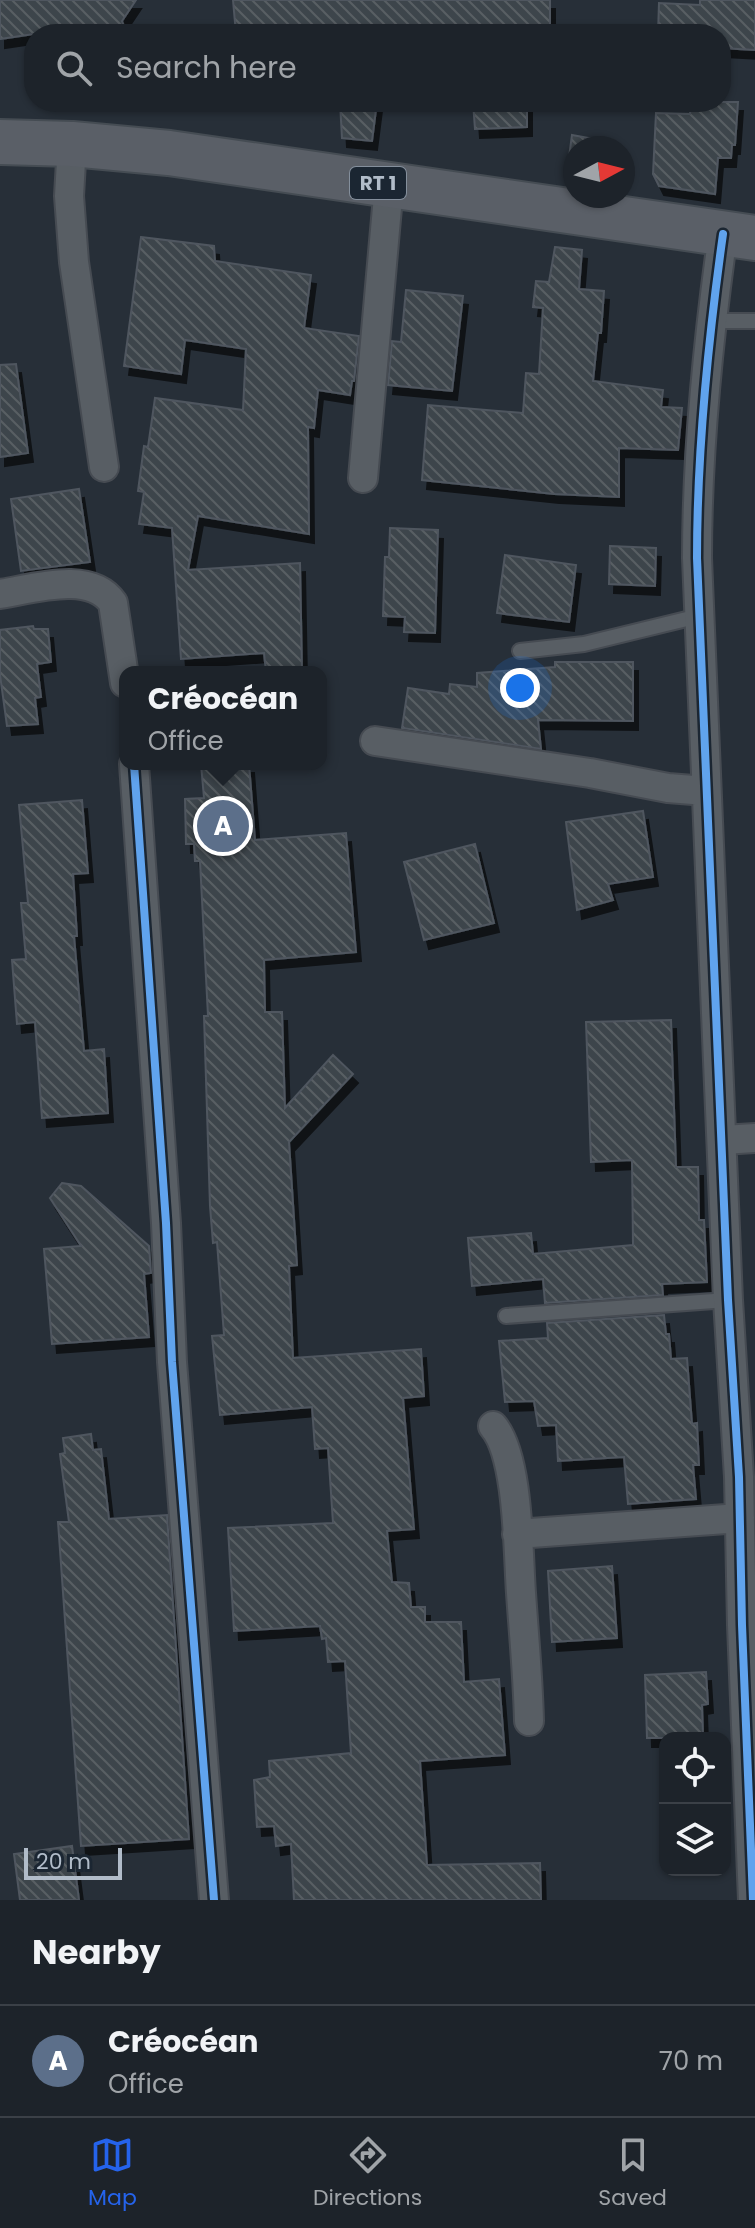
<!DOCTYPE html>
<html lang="en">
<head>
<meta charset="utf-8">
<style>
  :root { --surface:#1d232a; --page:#2a2f36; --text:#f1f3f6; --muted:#a0a4a8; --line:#3b4047; --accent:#2563eb }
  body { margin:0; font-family:Poppins,sans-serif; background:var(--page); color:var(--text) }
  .controls { position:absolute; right:24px; bottom:24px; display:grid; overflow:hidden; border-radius:16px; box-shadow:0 2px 6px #0004 }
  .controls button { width:72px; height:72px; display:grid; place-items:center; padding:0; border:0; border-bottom:2px solid var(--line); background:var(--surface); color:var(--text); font:40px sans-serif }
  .compass { position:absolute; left:563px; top:136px; width:72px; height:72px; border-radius:50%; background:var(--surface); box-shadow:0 2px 6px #0004; rotate:83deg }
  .scale { position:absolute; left:24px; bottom:20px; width:98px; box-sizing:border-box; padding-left:8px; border:4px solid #b1bcc9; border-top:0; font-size:22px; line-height:28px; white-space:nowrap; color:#b1bcc9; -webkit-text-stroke:6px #1b2632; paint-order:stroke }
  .you { position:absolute; left:520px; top:688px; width:28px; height:28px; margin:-20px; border:6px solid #fff; border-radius:50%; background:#1a73e8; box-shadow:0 0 0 12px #1a73e833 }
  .badge { display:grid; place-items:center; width:52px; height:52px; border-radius:50%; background:var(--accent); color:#fff; font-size:26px; font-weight:700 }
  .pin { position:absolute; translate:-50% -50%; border:4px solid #fff; box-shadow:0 2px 8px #0006 }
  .popup { position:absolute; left:119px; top:666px; width:208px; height:104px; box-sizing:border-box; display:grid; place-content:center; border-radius:16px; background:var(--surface); filter:drop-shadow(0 2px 6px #0005); font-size:26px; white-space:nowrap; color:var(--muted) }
  .popup b { font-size:30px; color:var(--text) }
  .popup::after { content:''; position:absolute; left:50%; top:100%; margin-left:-16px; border:16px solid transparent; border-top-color:var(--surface) }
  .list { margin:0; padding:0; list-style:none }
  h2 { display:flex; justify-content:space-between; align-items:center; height:104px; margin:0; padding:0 32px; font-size:34px }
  h2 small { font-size:26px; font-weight:400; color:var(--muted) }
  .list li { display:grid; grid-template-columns:52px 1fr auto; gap:24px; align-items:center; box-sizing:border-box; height:112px; padding:0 32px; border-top:2px solid var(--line) }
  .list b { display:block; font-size:30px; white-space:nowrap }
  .list p { margin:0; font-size:26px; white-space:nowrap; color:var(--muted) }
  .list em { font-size:26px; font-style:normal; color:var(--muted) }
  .icon { flex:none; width:44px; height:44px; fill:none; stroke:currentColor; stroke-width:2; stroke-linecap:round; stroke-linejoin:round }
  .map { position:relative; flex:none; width:755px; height:1900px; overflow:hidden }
  .search { position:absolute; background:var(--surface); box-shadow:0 2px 6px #0004; left:24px; right:24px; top:24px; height:88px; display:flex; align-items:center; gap:20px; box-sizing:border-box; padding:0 28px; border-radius:32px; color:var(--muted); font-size:30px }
  .sheet { height:216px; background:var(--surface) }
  nav { display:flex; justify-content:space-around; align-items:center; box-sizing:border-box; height:112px; border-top:2px solid var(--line); background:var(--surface); font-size:22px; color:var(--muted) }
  nav a { display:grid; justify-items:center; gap:4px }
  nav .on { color:var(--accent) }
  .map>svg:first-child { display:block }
</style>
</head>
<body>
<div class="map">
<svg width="755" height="1900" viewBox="0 0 755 1900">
  <defs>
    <pattern id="building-back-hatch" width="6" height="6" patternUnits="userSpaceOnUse" patternTransform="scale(2)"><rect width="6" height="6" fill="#3e454c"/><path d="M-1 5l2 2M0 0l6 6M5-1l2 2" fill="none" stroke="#585e64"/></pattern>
    <filter id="shadow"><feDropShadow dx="5" dy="9" stdDeviation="0" flood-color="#0009"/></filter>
  </defs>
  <rect width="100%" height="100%" fill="#272f38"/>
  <path fill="url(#building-back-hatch)" stroke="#4f565f" stroke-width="2" filter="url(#shadow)" d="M0,0H136L122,21L127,34H34L0,39Z
    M233,0H550V34H236Z
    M700,0H755V50L721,48V34H658L659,3L700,5Z
    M340,102H377L372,141L342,138Z
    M473,102H527V127L475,129Z
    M691,102H738L735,145H732L731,158H718L715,194L659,186L653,174L656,113L690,114Z
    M572,135L600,140L599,148H575V173L567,172Z
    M141,237L214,246L215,261L311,275L304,328L359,336L354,381H352L350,395L318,390L314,428L308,427L309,534L198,516L188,570L300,563L302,672H266L264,653L181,659L172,528L139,524L144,492L138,491L144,446L148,447L155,398L243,410L246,349L185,340L181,374L124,366Z
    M555,247L582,250L579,289L604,291L601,333H598L593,381L663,390L661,407L682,408L678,450L619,448V497L554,494L422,480L428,405L523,413L526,373L539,374L543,308L533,307L536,281L549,282Z
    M406,290L463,296L452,391L388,385L392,341L401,342Z
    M16,364L28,453L0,457V365Z
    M79,489L90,562L21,571L11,499Z
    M390,528L438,530L435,633L404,632L405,617L383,616L385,557H389Z
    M610,546L656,548L655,586L609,584Z
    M505,555L576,565L569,622L497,613Z
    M33,626L34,629H48L51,662L37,664L41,697L35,698L38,724L7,726L0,675V630Z
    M555,662H633V721L538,720L541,749L402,728L408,688L449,694L450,684L477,687V673L555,667Z
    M201,764H249L255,840L346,833L356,952L264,960L265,1012H282L285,1108L333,1055L353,1074L289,1142L297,1265L289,1266L293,1358L421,1349L424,1396L403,1398L414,1529L387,1531L392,1582L409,1583L411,1607H425V1622H461L464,1682L499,1679L505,1755L420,1761L427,1865L540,1863L541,1900H294L291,1844L276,1846L274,1826L257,1827L254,1780L270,1777L269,1761L351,1753L345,1661L328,1662L326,1638L322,1639L320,1626L234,1631L228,1528L333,1523L328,1448L315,1449L312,1407L220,1415L212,1336L224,1335L217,1242L213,1243L210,1206L204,1016H208L200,861H195L194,844H186L185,799L204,798Z
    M82,800L88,873L73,874L77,936H74L84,1051L104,1049L108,1113L42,1118L35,1022L17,1024L12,960L26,959L21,903H28L19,805Z
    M643,811L653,877L608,884L613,900L577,910L566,822Z
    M475,844L494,923L424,940L404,862Z
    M671,1020L676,1167H698L699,1220H704L707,1282L662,1284L663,1295L545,1303L543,1279L472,1286L468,1238L531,1233L533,1254L633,1245L632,1160L591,1162L586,1022Z
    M62,1183L81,1186L149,1246L151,1273L144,1274L149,1337L52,1344L44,1249L81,1246L50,1198Z
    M664,1315L666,1334H669L671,1359L687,1358L692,1424L697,1423L699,1465H693L696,1499L628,1504L624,1457L558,1461L556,1425L538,1426L534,1401L505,1402L499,1341L548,1338L547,1323Z
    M91,1434L93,1450L101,1449L109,1519L167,1515L189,1839L81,1846L58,1522H69L60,1454L65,1453L63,1438Z
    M612,1566L617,1638L552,1642L548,1571Z
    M706,1672L708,1704L702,1705L703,1734L692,1735L693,1738H647L645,1675Z
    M72,1846L79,1900H20L14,1854Z"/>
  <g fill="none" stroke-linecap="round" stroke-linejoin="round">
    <defs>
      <path id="lane" d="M711,321H755
        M520,651L584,644L699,616
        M506,1316L728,1300"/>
      <path id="street" d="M72,144L69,196L74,262L104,467
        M723,234C708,341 697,449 697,558L728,1300L739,1477L742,1625L753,1900
        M363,478L389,185
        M0,594C33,589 90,570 113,603L125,683
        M375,741L590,773L668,788L706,791
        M134,764L166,1223L172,1362L214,1900
        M723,1140L755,1138
        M493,1426C519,1456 518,1552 521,1593C524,1636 528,1678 529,1721
        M517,1534L740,1518"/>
      <path id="primary" d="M0,142L72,144L169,153L755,238"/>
    </defs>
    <use href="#lane" stroke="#464b52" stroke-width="18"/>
    <use href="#street" stroke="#464b52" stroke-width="32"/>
    <use href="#primary" stroke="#454c53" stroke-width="48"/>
    <use href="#lane" stroke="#585e64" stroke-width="14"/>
    <use href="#street" stroke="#585e64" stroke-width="28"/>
    <use href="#primary" stroke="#5a5f67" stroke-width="44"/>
    <defs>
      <path id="cycleway" d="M723,234C708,341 697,449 697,558L728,1300L739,1477L742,1625L753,1900
        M134,764L166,1223L172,1362L214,1900"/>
    </defs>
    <use href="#cycleway" stroke="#1b2632" stroke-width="13"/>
    <use href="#cycleway" stroke="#60a3ed" stroke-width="8"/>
  </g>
  <g text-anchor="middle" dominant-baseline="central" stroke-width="8" stroke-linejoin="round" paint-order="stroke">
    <rect fill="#1b2632" stroke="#848f9c" stroke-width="2" x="350" y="167" width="56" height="32" rx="6"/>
    <g font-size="20" font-weight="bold" fill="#b1bcc9">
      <text x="378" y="183">RT 1</text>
    </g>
  </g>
</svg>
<div class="controls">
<button><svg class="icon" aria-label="locate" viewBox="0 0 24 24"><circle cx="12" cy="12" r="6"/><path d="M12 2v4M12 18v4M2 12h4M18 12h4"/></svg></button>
<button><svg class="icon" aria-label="layers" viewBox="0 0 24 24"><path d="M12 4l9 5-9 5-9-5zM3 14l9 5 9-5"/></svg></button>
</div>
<svg class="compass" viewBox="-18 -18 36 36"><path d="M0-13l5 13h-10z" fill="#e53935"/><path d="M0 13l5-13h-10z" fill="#a0a4a8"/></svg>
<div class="scale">20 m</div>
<div class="you"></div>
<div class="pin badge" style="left:223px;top:826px;background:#5c6f8a">A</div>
<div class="popup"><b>Créocéan</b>Office</div>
<div class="search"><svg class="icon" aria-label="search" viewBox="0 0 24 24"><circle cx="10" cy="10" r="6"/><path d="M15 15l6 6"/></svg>Search here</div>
</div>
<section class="sheet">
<h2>Nearby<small></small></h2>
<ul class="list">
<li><span class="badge" style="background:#5c6f8a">A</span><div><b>Créocéan</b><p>Office</p></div><em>70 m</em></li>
</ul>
</section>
<nav>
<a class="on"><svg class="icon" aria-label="map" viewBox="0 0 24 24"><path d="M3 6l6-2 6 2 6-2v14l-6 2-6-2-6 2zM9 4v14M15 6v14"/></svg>Map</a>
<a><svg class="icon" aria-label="directions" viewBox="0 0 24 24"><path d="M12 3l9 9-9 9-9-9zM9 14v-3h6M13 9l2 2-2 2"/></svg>Directions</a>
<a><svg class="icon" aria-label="saved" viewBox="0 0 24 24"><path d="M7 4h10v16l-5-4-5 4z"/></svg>Saved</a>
</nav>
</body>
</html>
